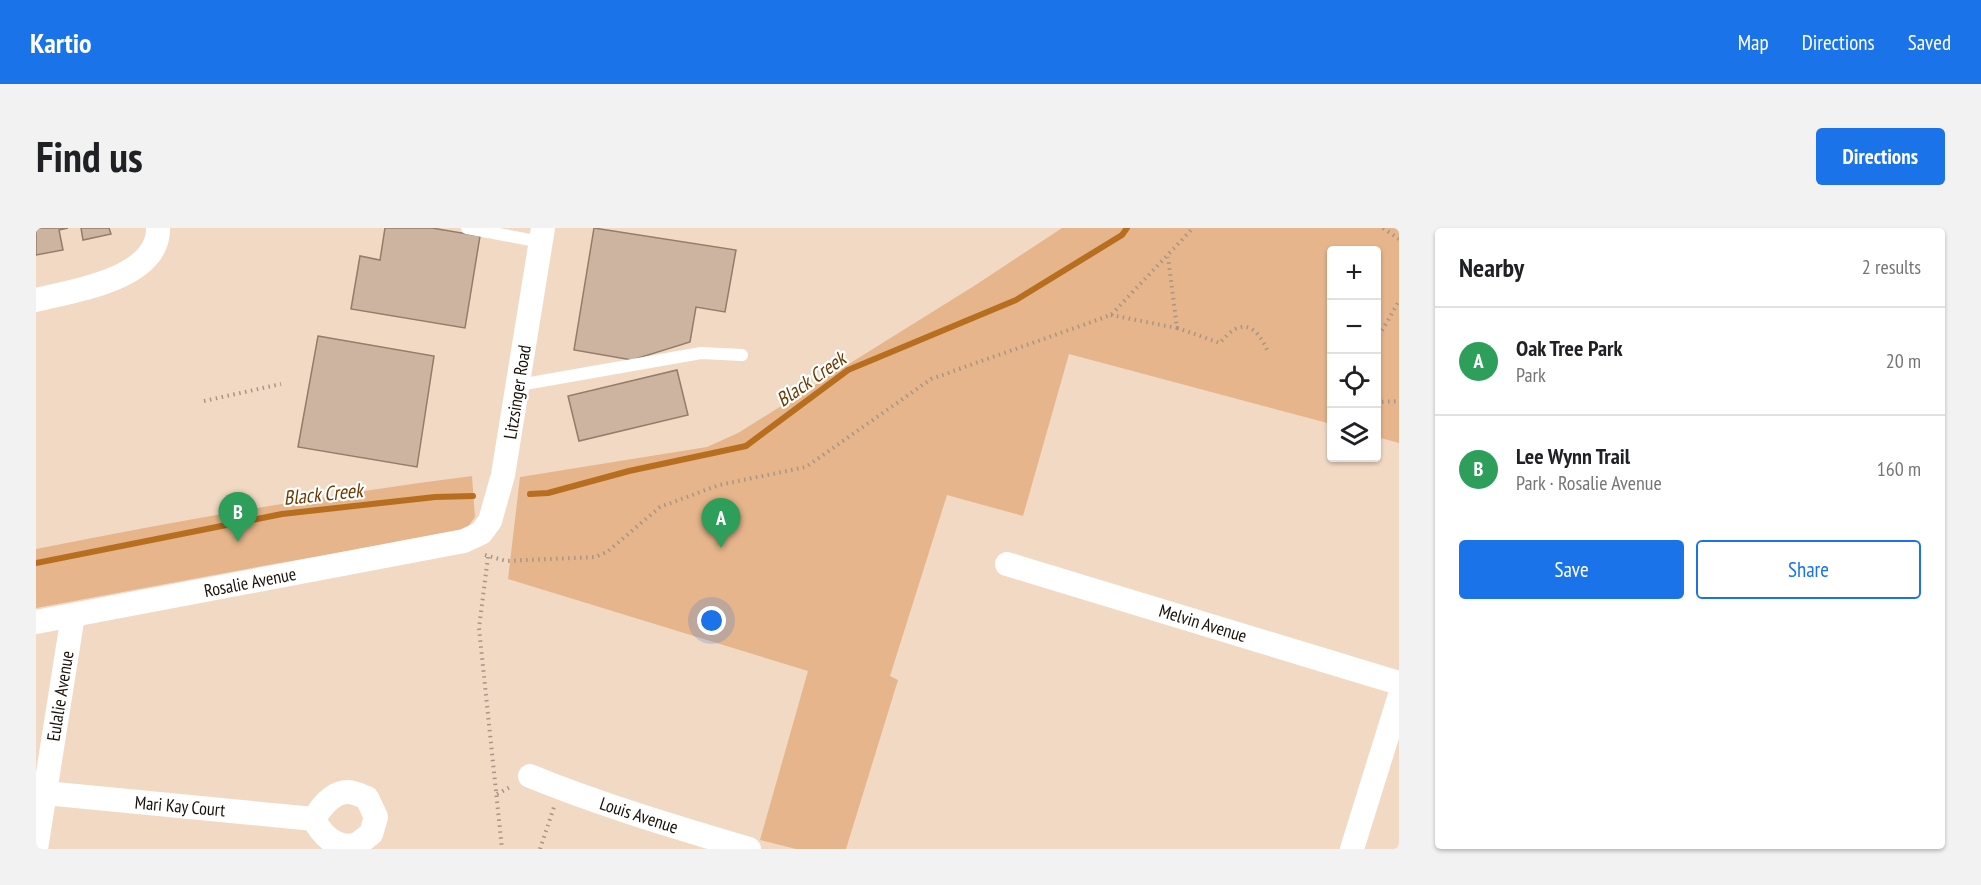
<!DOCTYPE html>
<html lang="en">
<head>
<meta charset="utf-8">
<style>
  :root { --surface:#fff; --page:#f2f2f2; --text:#202124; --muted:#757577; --line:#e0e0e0; --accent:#1a73e8 }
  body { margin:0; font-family:"PT Sans Narrow",sans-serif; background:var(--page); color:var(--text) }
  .controls { position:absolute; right:18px; top:18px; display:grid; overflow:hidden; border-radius:6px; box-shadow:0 2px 4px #0004 }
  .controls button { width:54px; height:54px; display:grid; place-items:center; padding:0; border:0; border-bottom:2px solid var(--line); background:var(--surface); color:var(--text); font:30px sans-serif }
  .you { position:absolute; left:676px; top:393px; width:21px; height:21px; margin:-15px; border:4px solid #fff; border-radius:50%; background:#1a73e8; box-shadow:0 0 0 9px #1a73e833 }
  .badge { display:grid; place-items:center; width:39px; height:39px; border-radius:50%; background:var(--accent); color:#fff; font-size:20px; font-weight:700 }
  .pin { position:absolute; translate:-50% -50px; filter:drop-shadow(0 2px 3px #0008) }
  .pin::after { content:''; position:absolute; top:32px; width:21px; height:18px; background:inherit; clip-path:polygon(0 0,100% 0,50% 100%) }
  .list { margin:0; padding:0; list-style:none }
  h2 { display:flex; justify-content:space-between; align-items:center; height:78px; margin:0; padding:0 24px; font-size:26px }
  h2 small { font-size:20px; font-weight:400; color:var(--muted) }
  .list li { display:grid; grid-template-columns:39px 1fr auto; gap:18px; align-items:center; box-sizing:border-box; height:108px; padding:0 24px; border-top:2px solid var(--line) }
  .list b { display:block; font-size:22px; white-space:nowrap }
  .list p { margin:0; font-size:20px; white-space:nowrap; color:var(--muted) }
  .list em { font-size:20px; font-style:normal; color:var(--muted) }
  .actions { display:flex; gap:12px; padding:18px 24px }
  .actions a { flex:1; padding:14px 0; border:2px solid var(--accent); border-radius:6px; text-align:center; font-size:21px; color:var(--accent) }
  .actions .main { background:var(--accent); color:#fff }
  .icon { flex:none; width:33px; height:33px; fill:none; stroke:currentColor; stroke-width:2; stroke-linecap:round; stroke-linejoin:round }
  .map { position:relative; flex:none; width:1363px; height:621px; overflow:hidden; border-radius:6px }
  header { display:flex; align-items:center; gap:36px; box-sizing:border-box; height:84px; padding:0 30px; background:var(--accent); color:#fff }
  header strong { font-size:28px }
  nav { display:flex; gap:33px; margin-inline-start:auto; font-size:21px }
  .intro { display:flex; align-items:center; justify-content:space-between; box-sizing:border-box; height:144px; padding:0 36px }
  h1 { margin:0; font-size:42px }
  .button { padding:15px 27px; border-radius:6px; background:var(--accent); color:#fff; font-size:21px; font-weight:700 }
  main { display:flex; gap:36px; padding:0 36px }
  aside { flex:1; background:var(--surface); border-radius:6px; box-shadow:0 2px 4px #0004 }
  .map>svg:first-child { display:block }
</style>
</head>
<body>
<header>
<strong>Kartio</strong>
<nav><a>Map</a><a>Directions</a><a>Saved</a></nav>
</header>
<div class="intro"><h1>Find us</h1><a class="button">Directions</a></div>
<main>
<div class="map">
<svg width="1363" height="621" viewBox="0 0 1363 621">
  <rect width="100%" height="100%" fill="#f2d9c4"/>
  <path fill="#e6b58b" d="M1026,0H1363V215L1341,209L1340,22H1296L1295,196L1033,126L987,288L911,267L854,448L862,452L810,621H760L724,612L772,443L472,351L484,249L671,219L702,205L938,58Z
    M436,248L439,289L431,300L410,306L232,337L0,380V321C144,292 289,267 436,248Z"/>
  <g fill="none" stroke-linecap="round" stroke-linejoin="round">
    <path stroke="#b86e1f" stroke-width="6" d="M494,266L512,265L593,243L710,218L812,142L980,72L1086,7L1091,0
      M0,335L246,286L399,269L437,268"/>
  </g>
  <path fill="#cdb4a0" stroke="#937c69" stroke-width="1.5" d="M0,0H32L23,2L27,22L0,27Z
    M45,0H73L75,6L47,12Z
    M349,0H396L444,8L429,100L315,81L324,28L344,32Z
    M558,0L700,22L689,84L660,79L654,114L596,132L538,122Z
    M282,108L398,128L381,239L262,219Z
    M641,142L652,187L543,213L532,168Z"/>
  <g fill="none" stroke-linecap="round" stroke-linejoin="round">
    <path stroke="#a89584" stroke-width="4" stroke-dasharray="1.5 4.5" stroke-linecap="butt" d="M1347,0L1363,11
      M1075,87L1141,100L1132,29
      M1141,100L1184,115C1205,89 1220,96 1232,124
      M1340,113L1363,73
      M168,173L245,156
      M1340,174L1363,173
      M449,327L470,333L559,329L571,324L624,279L683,257L770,239L895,151L1075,87L1157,0
      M452,329L443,400L466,621
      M461,566L476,558
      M504,621L518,579"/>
    <path stroke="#fff" stroke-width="12" d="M431,0L505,14
      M483,157L665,125L706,127"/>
    <path stroke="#fff" stroke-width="24" d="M0,72C39,62 123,51 122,0
      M971,336L1363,455
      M0,394L428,313L445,305L454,293L467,247L507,0
      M494,548C565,577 639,599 713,621
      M9,565L278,591C285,579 297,564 312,564C318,564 326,568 331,570L340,589L335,606C330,609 324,615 319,617C299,621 285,606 278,591
      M0,621L37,387
      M1316,621L1363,470"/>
  </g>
  <g text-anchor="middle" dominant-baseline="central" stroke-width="4.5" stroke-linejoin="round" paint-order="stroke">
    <g font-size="18" fill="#1a120a" stroke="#fff">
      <text transform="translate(481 164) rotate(-81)">Litzsinger Road</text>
      <text transform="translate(214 354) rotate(-11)">Rosalie Avenue</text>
      <text transform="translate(1167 395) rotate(17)">Melvin Avenue</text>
      <text transform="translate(24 468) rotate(-81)">Eulalie Avenue</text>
      <text transform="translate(144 578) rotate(5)">Mari Kay Court</text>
      <text transform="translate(603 587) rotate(18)">Louis Avenue</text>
    </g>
    <g font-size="20" font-style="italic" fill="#6c3b00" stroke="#fff">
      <text transform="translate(775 151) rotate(-35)">Black Creek</text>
      <text transform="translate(287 266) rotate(-6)">Black Creek</text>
    </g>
  </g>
</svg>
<div class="controls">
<button>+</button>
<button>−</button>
<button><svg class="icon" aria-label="locate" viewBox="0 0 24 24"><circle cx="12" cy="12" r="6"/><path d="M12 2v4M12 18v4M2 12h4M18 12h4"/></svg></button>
<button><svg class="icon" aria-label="layers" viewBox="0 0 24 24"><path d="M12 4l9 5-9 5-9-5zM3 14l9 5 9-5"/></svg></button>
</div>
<div class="you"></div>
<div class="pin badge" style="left:685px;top:320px;background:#2e9e5b">A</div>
<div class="pin badge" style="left:202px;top:314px;background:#2e9e5b">B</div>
</div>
<aside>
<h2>Nearby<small>2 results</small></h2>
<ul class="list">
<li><span class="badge" style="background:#2e9e5b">A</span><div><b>Oak Tree Park</b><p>Park</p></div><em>20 m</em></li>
<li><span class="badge" style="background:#2e9e5b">B</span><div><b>Lee Wynn Trail</b><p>Park · Rosalie Avenue</p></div><em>160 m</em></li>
</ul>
<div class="actions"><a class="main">Save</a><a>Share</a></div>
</aside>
</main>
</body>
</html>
